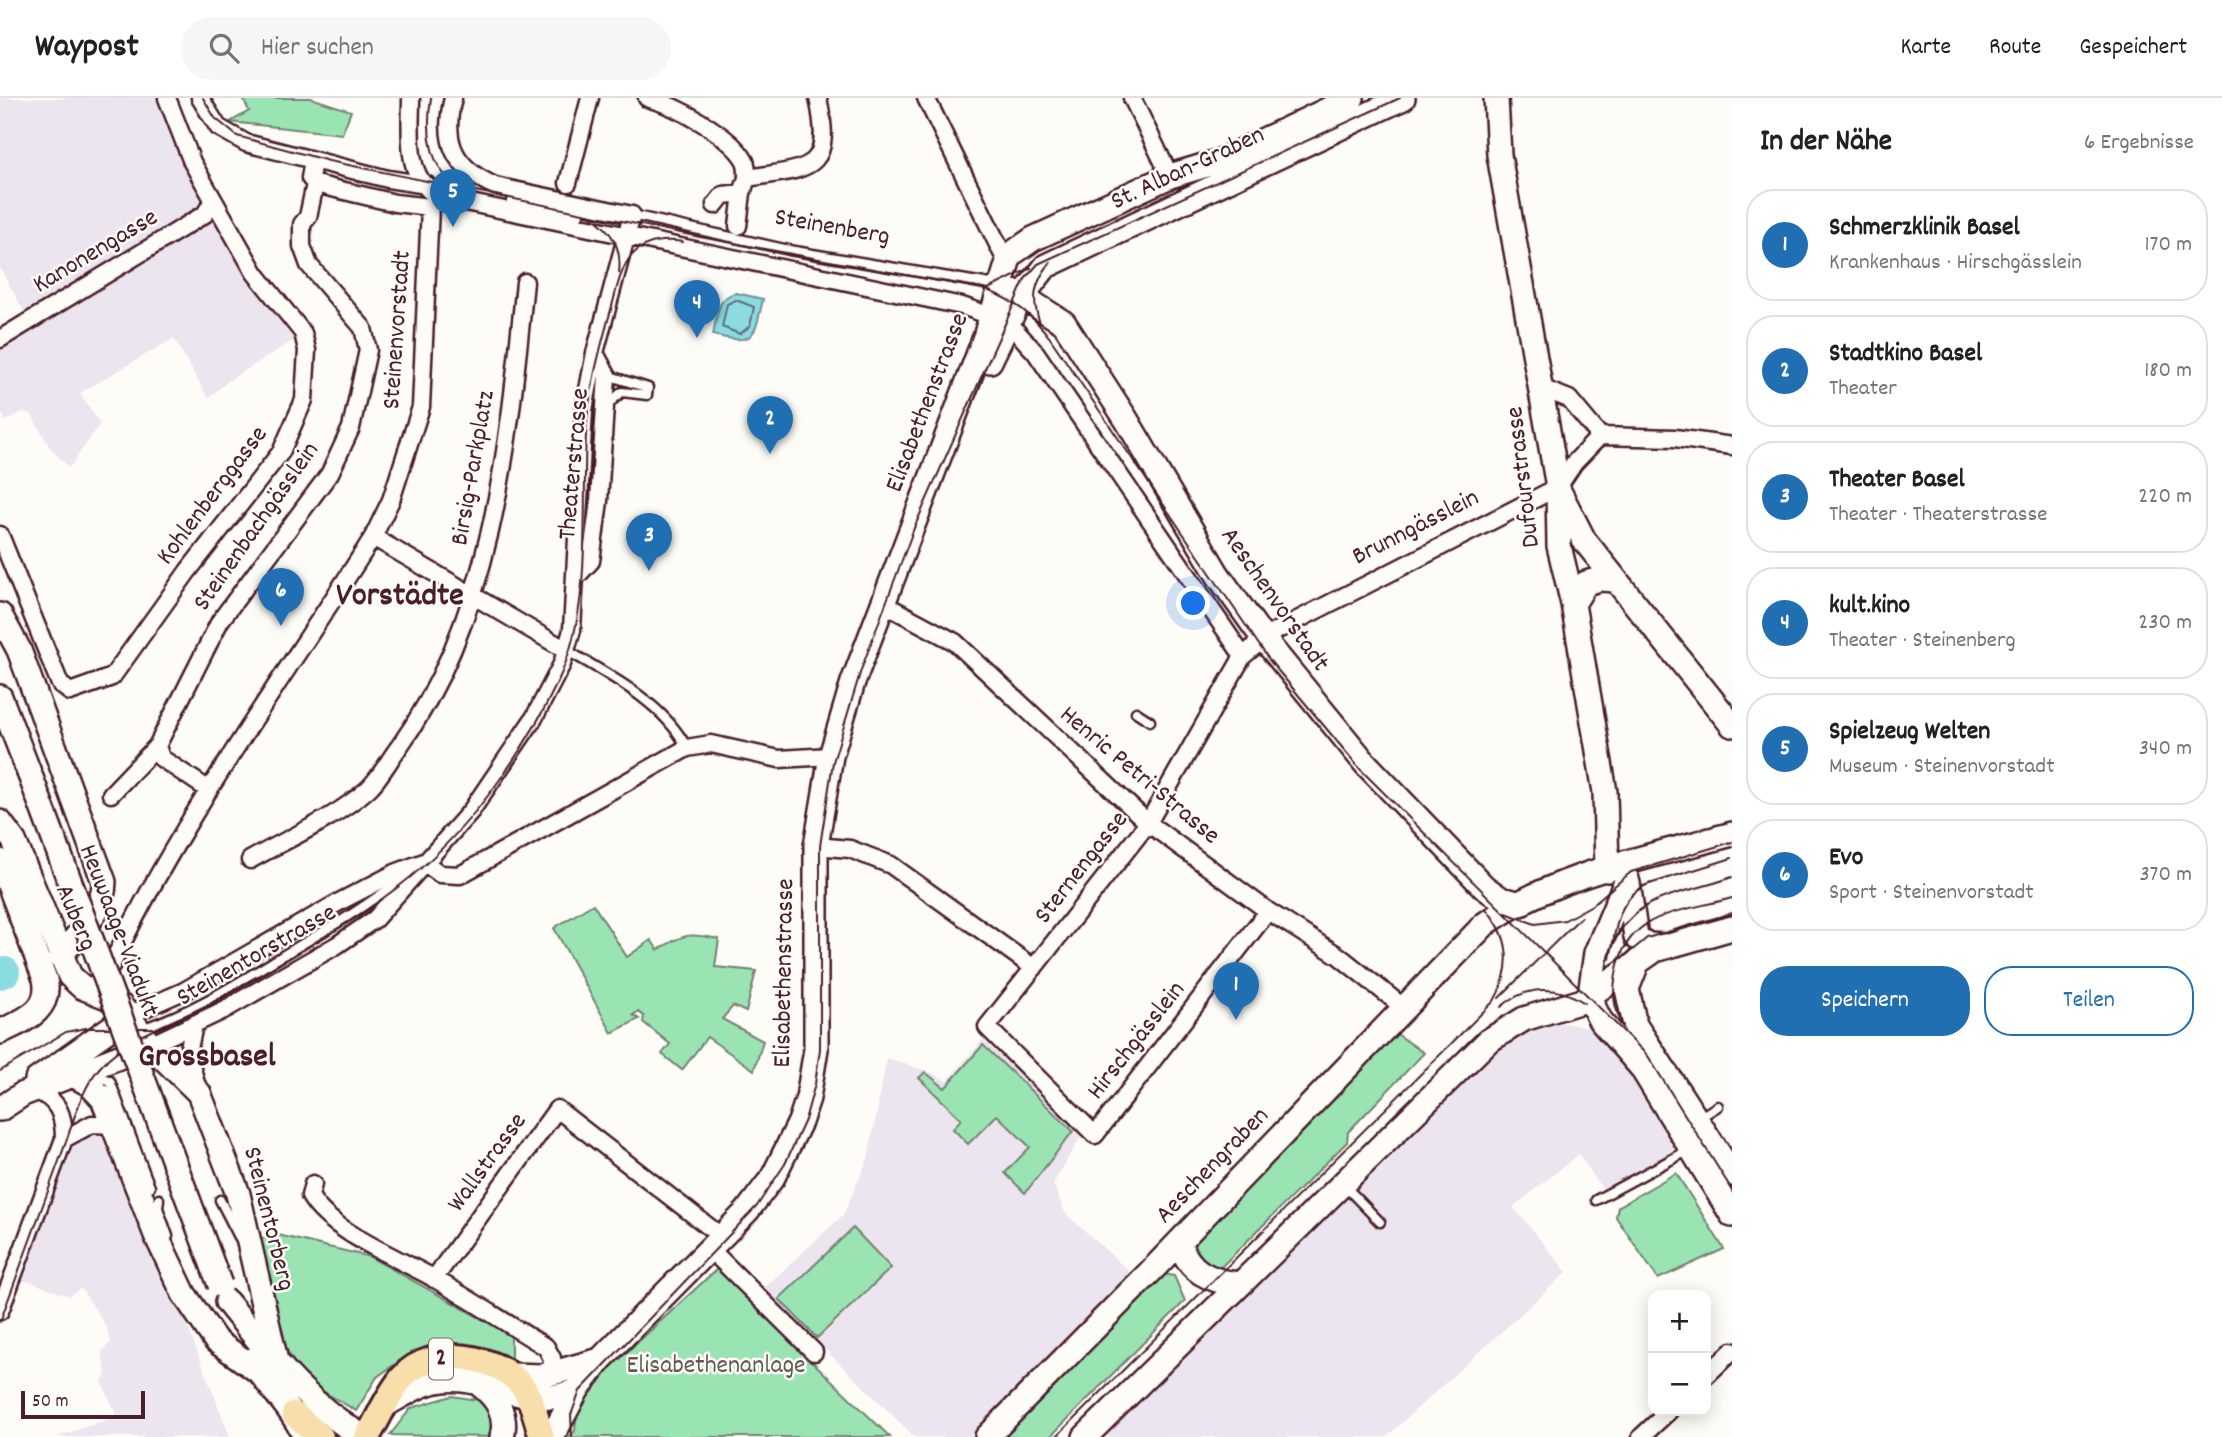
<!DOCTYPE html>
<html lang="de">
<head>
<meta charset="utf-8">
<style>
  :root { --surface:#fff; --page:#f6f6f6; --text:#202124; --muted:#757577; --line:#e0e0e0; --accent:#1f6fb2 }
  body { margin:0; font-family:Dekko,sans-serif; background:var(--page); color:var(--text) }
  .controls { position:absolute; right:21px; bottom:21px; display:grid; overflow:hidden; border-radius:14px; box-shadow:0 4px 18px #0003 }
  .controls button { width:63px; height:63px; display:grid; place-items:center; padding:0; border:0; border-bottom:2px solid var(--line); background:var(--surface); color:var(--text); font:35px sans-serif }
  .scale { position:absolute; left:21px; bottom:18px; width:124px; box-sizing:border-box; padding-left:7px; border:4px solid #4a1f2b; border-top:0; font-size:19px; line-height:24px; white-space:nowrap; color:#4a1f2b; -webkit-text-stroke:5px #fdfcf7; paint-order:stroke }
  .you { position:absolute; left:1194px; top:506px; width:24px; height:24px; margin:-18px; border:5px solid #fff; border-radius:50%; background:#1a73e8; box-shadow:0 0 0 10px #1a73e833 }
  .badge { display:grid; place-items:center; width:46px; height:46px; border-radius:50%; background:var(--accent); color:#fff; font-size:23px; font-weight:700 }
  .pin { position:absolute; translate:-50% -58px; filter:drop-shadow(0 2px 4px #0008) }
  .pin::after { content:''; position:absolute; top:37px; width:24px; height:21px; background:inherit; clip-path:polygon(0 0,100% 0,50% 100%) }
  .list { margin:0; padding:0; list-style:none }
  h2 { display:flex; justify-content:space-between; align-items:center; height:91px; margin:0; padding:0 28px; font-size:30px }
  h2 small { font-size:23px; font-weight:400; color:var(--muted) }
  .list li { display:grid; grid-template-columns:46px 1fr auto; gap:21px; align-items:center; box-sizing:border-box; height:112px; margin:0 14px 14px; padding:0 14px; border:2px solid var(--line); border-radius:28px }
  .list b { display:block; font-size:26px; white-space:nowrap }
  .list p { margin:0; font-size:23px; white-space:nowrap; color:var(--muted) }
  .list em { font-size:23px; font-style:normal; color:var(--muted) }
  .actions { display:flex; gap:14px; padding:21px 28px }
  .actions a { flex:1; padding:16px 0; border:2px solid var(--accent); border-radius:28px; text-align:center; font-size:24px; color:var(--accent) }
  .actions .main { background:var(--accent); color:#fff }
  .icon { flex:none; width:38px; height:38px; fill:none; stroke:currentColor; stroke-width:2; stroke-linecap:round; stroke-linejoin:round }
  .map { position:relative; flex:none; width:1732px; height:1339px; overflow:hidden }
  header { display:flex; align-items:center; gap:42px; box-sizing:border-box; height:98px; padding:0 35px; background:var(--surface); border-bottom:2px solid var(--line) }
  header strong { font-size:33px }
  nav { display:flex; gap:38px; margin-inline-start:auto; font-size:24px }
  .search { width:490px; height:63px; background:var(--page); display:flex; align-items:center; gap:18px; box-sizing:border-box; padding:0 24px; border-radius:38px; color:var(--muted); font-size:26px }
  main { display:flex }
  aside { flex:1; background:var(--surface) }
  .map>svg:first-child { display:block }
</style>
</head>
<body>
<header>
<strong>Waypost</strong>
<div class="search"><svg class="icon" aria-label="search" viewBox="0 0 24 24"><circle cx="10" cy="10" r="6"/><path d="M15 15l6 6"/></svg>Hier suchen</div>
<nav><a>Karte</a><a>Route</a><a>Gespeichert</a></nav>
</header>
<main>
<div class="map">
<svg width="1732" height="1339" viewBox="0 0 1732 1339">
  <rect width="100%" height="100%" fill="#fdfcf7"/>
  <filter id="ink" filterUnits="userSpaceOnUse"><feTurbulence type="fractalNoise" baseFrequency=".0143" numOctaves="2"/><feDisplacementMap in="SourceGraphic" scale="14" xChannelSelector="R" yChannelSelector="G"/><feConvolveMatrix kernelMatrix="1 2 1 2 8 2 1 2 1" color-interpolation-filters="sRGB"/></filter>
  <g filter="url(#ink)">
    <path fill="#ece4ef" d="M0,0H158L189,76L205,102L203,111L27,219L0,170Z
      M212,118L251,184L294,242L228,283L208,300L174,240L80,295L100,326L69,370L49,348L30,314L26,316L24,313L6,323L0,312V243Z
      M1564,925L1596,931L1619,951L1685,1049L1603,1092L1579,1056L1513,1109L1567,1174L1386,1339H1101L1488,958L1536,929Z
      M983,942L1084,1033L1053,1086L1065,1115L1132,1176L971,1339H915L763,1191L843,1117L868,1061L887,960L930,974L947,983Z
      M84,1031H112L230,1339H57L117,1318L102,1284L106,1276L102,1254L111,1244L106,1228L81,1190L69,1198L31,1184L10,1181L62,1041Z"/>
    <path fill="#9ae4b3" stroke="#72826f" stroke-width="2" d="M250,0H311L351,13L342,36L230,24L249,13L244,3Z
      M593,806L627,859L651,842L658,852C684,835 689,835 719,841L715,869L756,873L746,914L733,908L722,921L763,943L754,972L707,939L682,972L662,956L670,946L643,924L644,918L638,914L633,917L639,921L612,935L554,830Z
      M1394,934L1424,955L1348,1034L1347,1044L1216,1174L1192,1159V1143Z
      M983,947L1073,1033L1025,1095L1005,1075L1030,1049L997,1017L968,1046L953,1031L961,1021L919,980L925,974L945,990Z
      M1676,1075L1724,1151L1658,1181L1616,1119L1618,1109Z
      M853,1130L891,1170L817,1240L779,1201Z
      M278,1137L370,1159L511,1237V1263L463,1246L408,1257L377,1279L356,1313C343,1304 327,1297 314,1287C273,1253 268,1190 258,1141Z
      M717,1171L890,1339H569L575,1333L577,1311L598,1281Z
      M1158,1175L1174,1178L1185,1203L1050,1339H999Z
      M452,1298L483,1303L493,1312V1339L390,1337L411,1310Z"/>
    <path fill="#8bdce1" stroke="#719098" stroke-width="2" d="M736,195L763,201C754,241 755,247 713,237C717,219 716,199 736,195Z"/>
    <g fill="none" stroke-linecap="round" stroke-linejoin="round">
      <path stroke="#646b74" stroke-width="2" d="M736,202L754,209L750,228L740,236L722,229L727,206Z"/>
      <path stroke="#8bdce1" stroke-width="30" d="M0,876L5,874"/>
      <defs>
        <path id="lane" d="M632,117L789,152L996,187
          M607,277L648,290L647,297L622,294L608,306
          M566,552C609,577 664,605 687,650
          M1136,614L1150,623
          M141,931C193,914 238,885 284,857C324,833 365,810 402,781
          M93,976L110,983L150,1089
          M1699,1020L1718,1008
          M1343,1086L1380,1124
          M159,1101L158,1110L168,1138
          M220,1102L239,1139
          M1596,1102L1689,1052"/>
        <path id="street" d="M200,0L218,29L246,45L388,81L427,87
          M411,0C411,33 404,79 437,98L962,208L1008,224L1036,255L1243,558
          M647,0C675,7 731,37 745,63C747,67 747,75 747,80
          M926,0L1006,163
          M1132,0L1170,78
          M568,85L590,0
          M315,86L395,105L430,109
          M515,104L575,116
          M715,107L723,97L742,95
          M738,128L742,95L747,80C810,70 834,74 818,0
          M0,241L205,116L213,103
          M1541,290L1569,301L1600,338
          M1600,338L1675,340L1732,348
          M0,437L60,586L70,594L112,579L188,473L281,354L304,302L307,252L303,235L255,175L192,64L167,0
          M373,439L566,552
          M577,478L591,463L599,403L607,277L595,255
          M882,505L955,544L1148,725L1268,813L1339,858L1403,909
          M157,648L161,660L209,692
          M111,696L157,648L220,523L330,375L351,330L368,252L363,230L309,167L302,148V126L308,119L315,86L310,80L313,63
          M816,748L850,751L891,767L1034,870
          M250,762C289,740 334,721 368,691C380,680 389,662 399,649C494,516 509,342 525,184
          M424,764L440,776L460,777L687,650L711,646L779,661L831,658
          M1268,813L1095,1037L987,929L1148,725L1243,558L1268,537L1558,389L1574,365L1600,338
          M104,883C176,726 281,585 373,439L391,402L421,309L430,109L437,98
          M129,917L184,893L339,804L395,775L424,764
          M194,927L188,955L197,989
          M150,947L224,912L337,847L375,821L471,713L534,620L562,566L572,532L584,312L595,255L632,117L495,88C454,70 442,44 453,0
          M64,1041L92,1026L115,1027
          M313,1086L310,1098C329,1133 400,1161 435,1181C473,1203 509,1227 546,1249L552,1260L551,1276
          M710,1151L814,1254
          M434,1181L557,1011L722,1139
          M0,1213L64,1041C64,1016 58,1001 34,992
          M1706,1278L1732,1253
          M1641,1339L1669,1313"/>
        <path id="secondary" d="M1496,0L1499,57L1558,389L1559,448L1573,506L1605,694L1607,772
          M999,188L1020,197L1064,225L1126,321L1218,477L1263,540L1365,665L1484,789L1501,801L1521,806
          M990,263L1020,201L1046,168L1403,0
          M1560,395L1584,442L1732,627
          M1573,506L1586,485L1600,481L1616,482
          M0,517L19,552L104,784C104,814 78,836 60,858
          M0,599L30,677
          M0,724L14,743L70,878L82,889L107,899L121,908L150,947L199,995L238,1096L276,1263
          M0,763L45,881C52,913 24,922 0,934
          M1627,781L1596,855L1591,889L1594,910L1600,922L1641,969L1732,1117
          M1628,785L1636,839L1648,847L1666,848
          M1638,863L1627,891L1635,927L1732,1076
          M73,977L89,986L103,1001L156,1137L184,1196L216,1243L258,1273
          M37,982L129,917
          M0,1011L23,996L150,947
          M1179,1144C1188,1173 1209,1183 1238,1186
          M227,1204C268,1254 306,1307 364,1339
          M252,1262C266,1287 290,1307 302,1333
          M511,1277L542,1278L600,1262
          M479,1286C497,1300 508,1316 502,1339
          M387,1306C403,1297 419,1286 437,1283C487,1273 525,1316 577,1292
          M552,1339L577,1292L600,1262L747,1113L773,1079L800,1024L808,1000L816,951V748L831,658L853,584L985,239L1010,157L1033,141L1170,78L1220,63L1352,0
          M987,1339L1155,1169L1485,826C1555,776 1650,759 1732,736
          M1085,1339L1488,943L1524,921L1582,903L1655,852L1732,830"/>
        <path id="primary" d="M294,1316L321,1339
          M367,1339C379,1320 388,1296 403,1279C432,1246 498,1257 523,1289C534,1304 536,1322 542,1339"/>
      </defs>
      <use href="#lane" stroke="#4a1f2b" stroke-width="13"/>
      <use href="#street" stroke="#4a1f2b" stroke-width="21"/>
      <use href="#secondary" stroke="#4a1f2b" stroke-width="28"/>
      <use href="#primary" stroke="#4a1f2b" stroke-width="30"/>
      <use href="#lane" stroke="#fdfcf7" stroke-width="8"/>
      <use href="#street" stroke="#fdfcf7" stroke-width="16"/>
      <use href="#secondary" stroke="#fdfcf7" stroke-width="23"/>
      <use href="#primary" stroke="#f8deab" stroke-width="24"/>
      <path stroke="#4a1f2b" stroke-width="2" d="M203,0L215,20L237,38L329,63L700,139L987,192C1014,203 1032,216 1050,240L1270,563L1360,671L1648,958L1732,1092
        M431,0C426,33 428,67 457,89
        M592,119C612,133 622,149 619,175
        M984,193L1031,170
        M1040,225C1031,201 1034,184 1051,164
        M1643,788L1732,760
        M1506,815L1535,826L1565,822L1592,807L1631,774L1732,744
        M1617,839C1641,793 1690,796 1732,779
        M1624,859L1647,840L1732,815
        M1610,861C1616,830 1617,798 1651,785
        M1499,900L1581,819
        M1501,909C1526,887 1559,887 1585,905
        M1623,928C1614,911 1612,896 1616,876C1626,813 1679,815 1732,800
        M0,973L66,934L86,930H153
        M0,1224C21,1167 42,1111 62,1055C73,1026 81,989 102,967C131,935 179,923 216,902C277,866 342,832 398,789C465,738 523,658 558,583C593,509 582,416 586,337C588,295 599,255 610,215C616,196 619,172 632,157C646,142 665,141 683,144
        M572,1339L571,1317L580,1293L757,1108L785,1066L805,1022L815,986L820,951V748L833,664L861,572L914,430L1025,181L1038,166L1400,0
        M1056,1339L1494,903C1513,870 1511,839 1486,811"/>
      <defs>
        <path id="secondary-bridge" d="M30,677L220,1187"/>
      </defs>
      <use href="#secondary-bridge" stroke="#4a1f2b" stroke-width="28" stroke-linecap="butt"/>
      <use href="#secondary-bridge" stroke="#fdfcf7" stroke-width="23"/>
    </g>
  </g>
  <g text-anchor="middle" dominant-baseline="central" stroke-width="5" stroke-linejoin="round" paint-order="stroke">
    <rect fill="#fdfcf7" stroke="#806168" stroke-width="2" x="429" y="1240.5" width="24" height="41" rx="5"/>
    <g font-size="24" font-weight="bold" fill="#4a1f2b">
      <text x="441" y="1261">2</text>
    </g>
    <g font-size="26" fill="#4a1f2b" stroke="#fdfcf7">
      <text transform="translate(1188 71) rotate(-25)">St. Alban-Graben</text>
      <text transform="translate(832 130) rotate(10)">Steinenberg</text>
      <text transform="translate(96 154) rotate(-31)">Kanonengasse</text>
      <text transform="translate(398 232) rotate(-86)">Steinenvorstadt</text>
      <text transform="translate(928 305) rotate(-69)">Elisabethenstrasse</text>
      <text transform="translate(575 366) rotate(-85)">Theaterstrasse</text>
      <text transform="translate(474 370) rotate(-80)">Birsig-Parkplatz</text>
      <text transform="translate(1524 379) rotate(-97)">Dufourstrasse</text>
      <text transform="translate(213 398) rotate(-53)">Kohlenberggasse</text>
      <text transform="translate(257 429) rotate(-55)">Steinenbachgässlein</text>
      <text transform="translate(1416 430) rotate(-27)">Brunngässlein</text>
      <text transform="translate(1274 502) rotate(55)">Aeschenvorstadt</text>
      <text transform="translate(1139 678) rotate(40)">Henric Petri-Strasse</text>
      <text transform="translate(1082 770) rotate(-52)">Sternengasse</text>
      <text transform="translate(75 820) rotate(67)">Auberg</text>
      <text transform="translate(118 833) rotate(69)">Heuwaage-Viadukt</text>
      <text transform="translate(257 858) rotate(-30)">Steinentorstrasse</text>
      <text transform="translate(785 875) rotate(-89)">Elisabethenstrasse</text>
      <text transform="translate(1137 943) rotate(-52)">Hirschgässlein</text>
      <text transform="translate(488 1065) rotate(-54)">Wallstrasse</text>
      <text transform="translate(1213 1068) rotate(-46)">Aeschengraben</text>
      <text transform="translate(268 1121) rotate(76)">Steinentorberg</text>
    </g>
    <g font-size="26" fill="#625a54" stroke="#fdfcf7">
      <text x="716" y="1268">Elisabethenanlage</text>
    </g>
    <g font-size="33" font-weight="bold" fill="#4a1f2b" stroke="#fdfcf7">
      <text x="400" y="499">Vorstädte</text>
      <text x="207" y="960">Grossbasel</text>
    </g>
  </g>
</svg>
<div class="controls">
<button>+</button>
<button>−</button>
</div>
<div class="scale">50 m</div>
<div class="you"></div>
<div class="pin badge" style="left:1236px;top:922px">1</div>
<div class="pin badge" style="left:770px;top:356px">2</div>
<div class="pin badge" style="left:649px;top:473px">3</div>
<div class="pin badge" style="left:697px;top:240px">4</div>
<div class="pin badge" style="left:453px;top:129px">5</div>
<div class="pin badge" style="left:281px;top:528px">6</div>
</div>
<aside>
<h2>In der Nähe<small>6 Ergebnisse</small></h2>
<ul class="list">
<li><span class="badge">1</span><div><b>Schmerzklinik Basel</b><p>Krankenhaus · Hirschgässlein</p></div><em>170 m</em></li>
<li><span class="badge">2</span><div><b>Stadtkino Basel</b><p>Theater</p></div><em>180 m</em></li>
<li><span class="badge">3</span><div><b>Theater Basel</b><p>Theater · Theaterstrasse</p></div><em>220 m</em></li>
<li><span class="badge">4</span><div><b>kult.kino</b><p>Theater · Steinenberg</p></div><em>230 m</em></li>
<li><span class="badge">5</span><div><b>Spielzeug Welten</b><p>Museum · Steinenvorstadt</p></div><em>340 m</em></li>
<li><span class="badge">6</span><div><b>Evo</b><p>Sport · Steinenvorstadt</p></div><em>370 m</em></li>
</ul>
<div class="actions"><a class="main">Speichern</a><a>Teilen</a></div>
</aside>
</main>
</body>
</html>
